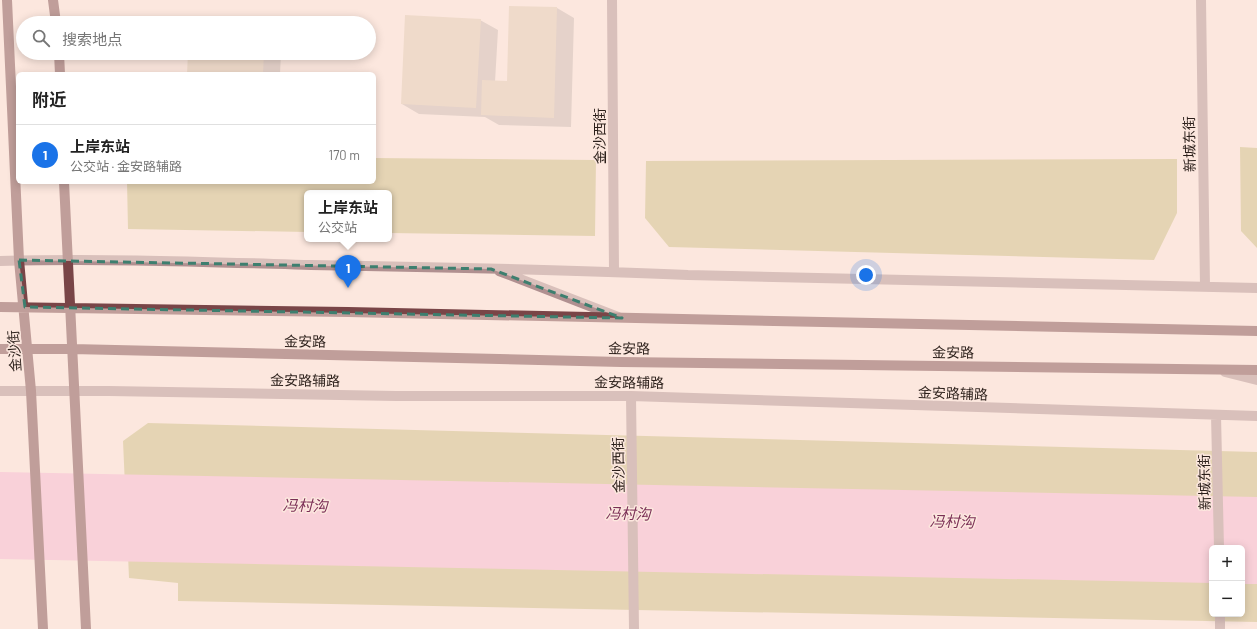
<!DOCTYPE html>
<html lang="zh">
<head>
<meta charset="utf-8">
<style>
  :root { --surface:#fff; --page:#f6f6f6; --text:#222; --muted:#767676; --line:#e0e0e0; --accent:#1a73e8 }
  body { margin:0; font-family:Barlow,"Noto Sans SC",sans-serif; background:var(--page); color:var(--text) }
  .controls { position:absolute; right:12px; bottom:12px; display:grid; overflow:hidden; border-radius:6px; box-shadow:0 2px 10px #0003 }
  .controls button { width:36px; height:36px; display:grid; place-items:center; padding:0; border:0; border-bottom:1px solid var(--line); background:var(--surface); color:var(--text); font:20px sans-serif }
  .you { position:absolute; left:866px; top:275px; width:14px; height:14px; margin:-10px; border:3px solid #fff; border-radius:50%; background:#1a73e8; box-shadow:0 0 0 6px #1a73e833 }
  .badge { display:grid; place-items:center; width:26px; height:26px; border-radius:50%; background:var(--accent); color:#fff; font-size:13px; font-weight:700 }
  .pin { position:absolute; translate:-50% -33px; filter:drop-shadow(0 1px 2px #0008) }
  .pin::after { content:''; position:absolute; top:21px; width:14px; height:12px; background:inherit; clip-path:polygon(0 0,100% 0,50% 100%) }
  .popup { position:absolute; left:304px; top:190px; width:88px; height:52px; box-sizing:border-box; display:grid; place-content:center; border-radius:6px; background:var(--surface); filter:drop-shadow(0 1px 3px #0005); font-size:13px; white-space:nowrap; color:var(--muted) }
  .popup b { font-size:15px; color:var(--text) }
  .popup::after { content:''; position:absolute; left:50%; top:100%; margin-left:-8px; border:8px solid transparent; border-top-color:var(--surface) }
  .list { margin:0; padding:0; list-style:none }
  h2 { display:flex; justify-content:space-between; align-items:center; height:52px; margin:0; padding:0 16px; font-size:17px }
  h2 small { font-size:13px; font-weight:400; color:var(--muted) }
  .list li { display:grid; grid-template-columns:26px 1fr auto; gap:12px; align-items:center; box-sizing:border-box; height:60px; padding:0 16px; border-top:1px solid var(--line) }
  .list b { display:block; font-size:15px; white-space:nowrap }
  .list p { margin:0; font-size:13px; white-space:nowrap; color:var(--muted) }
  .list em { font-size:13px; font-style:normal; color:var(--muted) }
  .icon { flex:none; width:22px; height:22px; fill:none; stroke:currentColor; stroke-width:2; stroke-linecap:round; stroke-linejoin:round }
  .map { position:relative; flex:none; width:1257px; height:629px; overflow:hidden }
  .search { position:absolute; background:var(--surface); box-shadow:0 2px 10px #0003; left:16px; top:16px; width:360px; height:44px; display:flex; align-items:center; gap:10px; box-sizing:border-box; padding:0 14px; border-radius:22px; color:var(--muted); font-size:15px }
  .panel { position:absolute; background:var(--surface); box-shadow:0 2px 10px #0003; left:16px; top:72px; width:360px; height:112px; border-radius:6px }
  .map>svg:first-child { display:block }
</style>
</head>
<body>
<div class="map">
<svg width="1257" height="629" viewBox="0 0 1257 629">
  <rect width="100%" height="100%" fill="#fce7de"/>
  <path fill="#cbbd81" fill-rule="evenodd" d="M1240,147L1257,148V248L1241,231Z
    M374,158L596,160L595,236L389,233V193H307V232L128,229L127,182H374Z
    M1177,159V213L1154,260L669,247L645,218L646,161Z
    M148,423L1257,452V622L178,601V583L129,578L123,441ZM1212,548H1242V614H1212Z"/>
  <path fill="#f7b5d2" d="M0,472L1257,497V584H1242V548H1212V583L0,559Z"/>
  <path fill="#0003" d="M557,8L574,18L571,127L499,125L485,117L419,114L402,104L480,20L498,30L495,82H508Z
    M189,53H281L280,74H188Z"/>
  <path fill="#e1cab1" d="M509,6L557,7L554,118L481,115L482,80L507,81Z
    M405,15L481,19L476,108L401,104Z
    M188,53H264L263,74H187Z"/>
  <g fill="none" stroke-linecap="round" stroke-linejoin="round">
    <path stroke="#b09090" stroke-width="10" d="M612,0L614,271
      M1201,0L1205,287
      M0,261C104,258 208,262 311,265C437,267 563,269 688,275L1257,288
      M499,271L618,317
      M1225,372L1257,380
      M0,391H109L396,396H631L1257,416
      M631,396L634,629
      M1216,415L1219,548
      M1220,614V629"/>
    <path stroke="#794547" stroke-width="10" d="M7,0L19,260L31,391L43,629
      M53,0L56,23
      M59,53L60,74
      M64,182L86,629
      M0,307L348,312L1257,331
      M0,349H72L621,362L1257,370"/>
  </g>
  <path d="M0 0H1257V629H0ZM19,260L491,269L622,318L25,307Z" fill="#fce7de" fill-opacity=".55" fill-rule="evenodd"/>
  <path fill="none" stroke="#3d7f6f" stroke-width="3" stroke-dasharray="8 5" stroke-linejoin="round" d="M19,260L491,269L622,318L25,307Z"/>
  <g text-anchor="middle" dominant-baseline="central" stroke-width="3" stroke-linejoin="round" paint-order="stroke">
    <g font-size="14" fill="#2b1f1a" stroke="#fce7de">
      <text transform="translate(599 136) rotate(-90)">金沙西街</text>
      <text transform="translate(1189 144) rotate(-91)">新城东街</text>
      <text transform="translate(305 341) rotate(1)">金安路</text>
      <text transform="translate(629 348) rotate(1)">金安路</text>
      <text transform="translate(14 351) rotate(-94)">金沙街</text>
      <text transform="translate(953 352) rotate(1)">金安路</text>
      <text transform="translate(305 380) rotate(1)">金安路辅路</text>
      <text transform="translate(629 382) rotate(1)">金安路辅路</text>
      <text transform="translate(953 393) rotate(2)">金安路辅路</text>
      <text transform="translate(618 465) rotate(-91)">金沙西街</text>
      <text transform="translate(1204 482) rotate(-91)">新城东街</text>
    </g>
    <g font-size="15" font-style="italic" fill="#7a2e55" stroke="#fce7de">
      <text transform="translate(305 505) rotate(1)">冯村沟</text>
      <text transform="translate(628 513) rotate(1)">冯村沟</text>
      <text transform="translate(952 521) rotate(1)">冯村沟</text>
    </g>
  </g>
</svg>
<div class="controls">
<button>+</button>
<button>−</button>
</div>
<div class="you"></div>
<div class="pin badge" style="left:348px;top:288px">1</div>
<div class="popup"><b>上岸东站</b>公交站</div>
<div class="search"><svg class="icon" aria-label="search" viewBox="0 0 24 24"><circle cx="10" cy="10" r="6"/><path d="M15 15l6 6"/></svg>搜索地点</div>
<section class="panel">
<h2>附近<small></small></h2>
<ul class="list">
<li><span class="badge">1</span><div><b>上岸东站</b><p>公交站 · 金安路辅路</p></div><em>170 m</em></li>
</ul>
</section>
</div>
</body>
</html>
